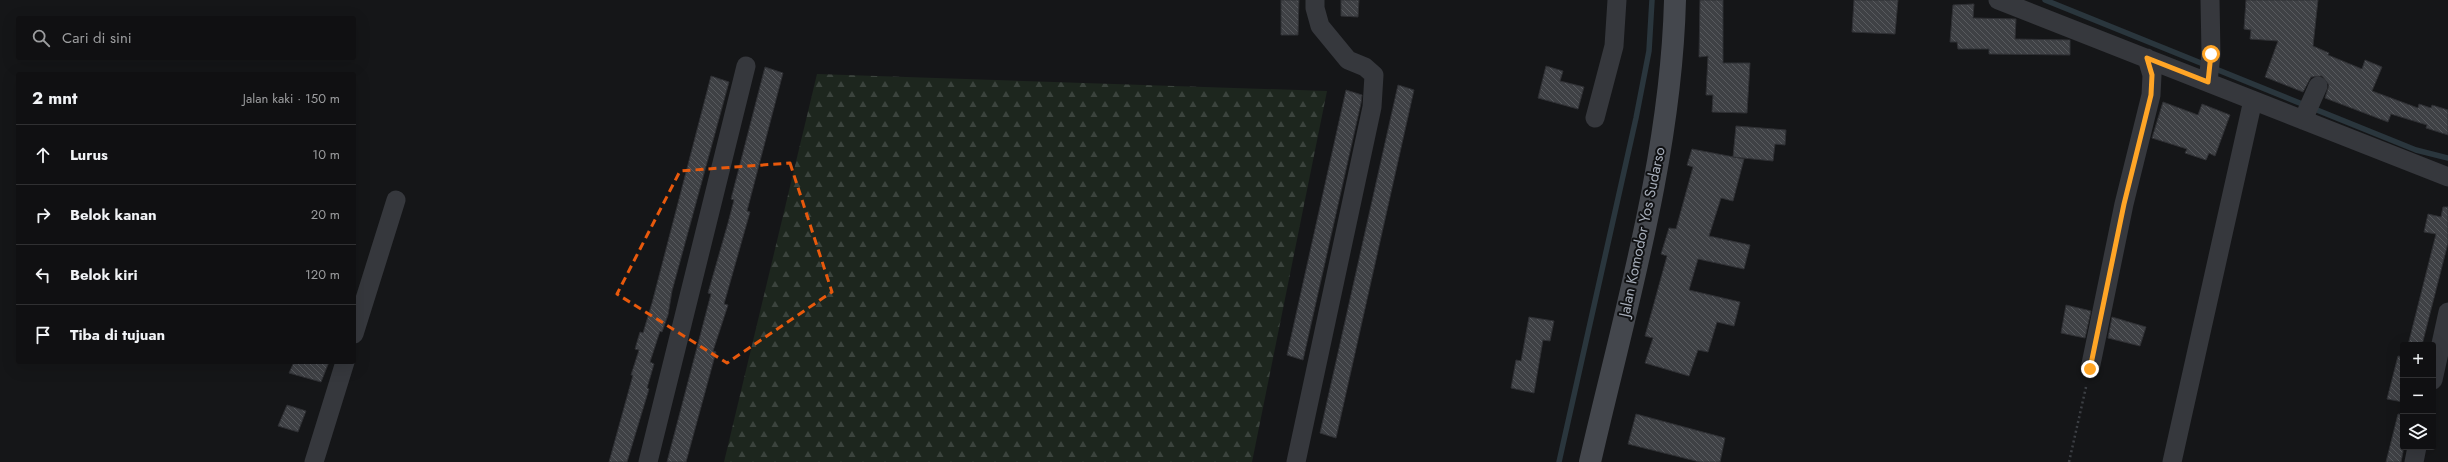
<!DOCTYPE html>
<html lang="id">
<head>
<meta charset="utf-8">
<style>
  :root { --surface:#101012; --page:#19191b; --text:#f1f3f6; --muted:#9c9d9f; --line:#303032 }
  body { margin:0; font-family:Jost,sans-serif; background:var(--page); color:var(--text) }
  .controls { position:absolute; right:12px; bottom:12px; display:grid; overflow:hidden; border-radius:4px; box-shadow:0 4px 16px #0002 }
  .controls button { width:36px; height:36px; display:grid; place-items:center; padding:0; border:0; border-bottom:1px solid var(--line); background:var(--surface); color:var(--text); font:20px sans-serif }
  .stop { position:absolute; width:12px; height:12px; margin:-9px; border:3px solid #ffa526; border-radius:50%; background:#fff }
  .stop.end { background:#ffa526; border-color:#fff; box-shadow:0 1px 4px #0008 }
  .list { margin:0; padding:0; list-style:none }
  h2 { display:flex; justify-content:space-between; align-items:center; height:52px; margin:0; padding:0 16px; font-size:17px }
  h2 small { font-size:13px; font-weight:400; color:var(--muted) }
  .list li { display:grid; grid-template-columns:26px 1fr auto; gap:12px; align-items:center; box-sizing:border-box; height:60px; padding:0 16px; border-top:1px solid var(--line) }
  .list b { display:block; font-size:15px; white-space:nowrap }
  .list em { font-size:13px; font-style:normal; color:var(--muted) }
  .icon { flex:none; width:22px; height:22px; fill:none; stroke:currentColor; stroke-width:2; stroke-linecap:round; stroke-linejoin:round }
  .map { position:relative; flex:none; width:2448px; height:462px; overflow:hidden }
  .search { position:absolute; background:var(--surface); box-shadow:0 4px 16px #0002; left:16px; top:16px; width:340px; height:44px; display:flex; align-items:center; gap:10px; box-sizing:border-box; padding:0 14px; border-radius:4px; color:var(--muted); font-size:15px }
  .panel { position:absolute; background:var(--surface); box-shadow:0 4px 16px #0002; left:16px; top:72px; width:340px; height:292px; border-radius:4px }
  .map>svg:first-child { display:block }
</style>
</head>
<body>
<div class="map">
<svg width="2448" height="462" viewBox="0 0 2448 462">
  <defs>
    <pattern id="forest-firs" width="22" height="20" patternUnits="userSpaceOnUse"><rect width="22" height="20" fill="#1d261e"/><path d="M5 1l3.5 6h-7zM16 11l3.5 6h-7z" fill="#3b433d"/></pattern>
    <pattern id="building-back-hatch" width="6" height="6" patternUnits="userSpaceOnUse"><rect width="6" height="6" fill="#3f4145"/><path d="M-1 5l2 2M0 0l6 6M5-1l2 2" fill="none" stroke="#585a5e"/></pattern>
  </defs>
  <rect width="100%" height="100%" fill="#151618"/>
  <path fill="url(#forest-firs)" d="M817,74L1327,91L1252,462H724Z"/>
  <g fill="none" stroke-linecap="round" stroke-linejoin="round">
    <path stroke="#2a363d" stroke-width="5.5" d="M2045,0L2416,150L2448,158
      M1559,462L1636,118L1649,51L1652,0"/>
  </g>
  <path fill="url(#building-back-hatch)" stroke="#2f3034" d="M1281,0H1299L1298,35H1281Z
    M1341,0H1359L1358,17L1341,16Z
    M1700,0H1723V63H1750L1747,113L1712,112L1713,95H1706L1708,56L1699,57Z
    M1854,0H1898L1895,34L1852,32Z
    M2246,0H2318L2313,46L2329,53L2328,55L2362,69L2365,60L2382,67L2372,91L2418,108L2419,104L2431,108L2432,105L2448,110V135L2426,128L2427,125L2391,114L2388,122L2325,98L2329,85L2322,76L2311,77L2303,92L2265,77L2278,41L2250,39L2251,30L2244,29Z
    M1974,4L1973,18L2016,19L2015,39L2070,40V55L1989,54V49H1958L1957,42H1950L1953,5Z
    M1546,66L1563,71L1560,81L1584,87L1578,109L1538,98Z
    M765,67L783,73L747,211L750,212L724,304L728,305L713,351L716,352L686,462H667L711,294L708,293L728,223L734,200L731,199Z
    M711,76L729,82L672,291L668,315L662,332L660,331L650,362L654,364L647,388L649,389L627,462H609L633,375H631L639,350L635,349L640,332L643,333L652,303Z
    M1398,85L1414,90L1336,438L1320,433Z
    M1346,90L1362,95L1361,103L1303,360L1287,355Z
    M2163,102L2198,115L2202,104L2230,115L2215,156L2209,153L2206,160L2185,153L2187,149L2152,138Z
    M1736,126L1786,130L1785,145L1775,144L1773,161L1733,157Z
    M1692,149L1744,159L1733,201L1721,198L1709,236L1750,245L1744,269L1698,259L1689,290L1740,302L1734,326L1717,322L1708,352L1698,350L1689,376L1645,363L1653,338L1645,336L1667,256L1661,254L1669,228L1676,229L1693,167L1687,165Z
    M2443,207H2448V243L2422,345H2408L2436,234L2424,232L2428,214L2441,217Z
    M2066,305L2091,311L2085,338L2061,333Z
    M1529,317L1554,321L1550,341L1543,340L1534,393L1511,388L1516,360L1521,361Z
    M2112,317L2146,327L2140,346L2108,338Z
    M2398,356L2403,357V402L2387,399Z
    M294,362H329L321,382L289,373Z
    M287,405L306,411L298,432L278,426Z
    M1636,414L1725,438L1720,462H1700L1628,444Z
    M2398,414L2403,415V452L2401,462H2386Z"/>
  <g fill="none" stroke-linecap="round" stroke-linejoin="round">
    <path stroke="#3c3f44" stroke-width="2.5" stroke-dasharray="2 3" stroke-linecap="butt" d="M2069,462L2086,387"/>
    <path stroke="#36383d" stroke-width="19" d="M1998,0L2448,177
      M2208,82L2211,54L2210,0
      M1595,118L1614,46L1617,0
      M2303,120L2318,86
      M354,334L396,200
      M2090,369L2124,204L2151,95L2152,75L2147,58
      M2433,380L2448,312
      M314,462L345,362
      M648,462L746,66
      M1296,462L1372,107L1374,75L1365,67L1348,60L1320,26L1315,8V0
      M2172,462L2253,100
      M2414,462L2417,447"/>
    <path stroke="#44474d" stroke-width="22" d="M1590,462C1625,310 1671,157 1675,0"/>
  </g>
  <g fill="none" stroke-linecap="round" stroke-linejoin="round">
    <path stroke="#ffa526" stroke-width="5" d="M2090,369L2124,204L2151,95L2152,75L2147,58L2208,82L2211,54"/>
  </g>
  <path fill="none" stroke="#e8590c" stroke-width="3" stroke-dasharray="8 5" stroke-linejoin="round" d="M790,163L832,292L727,363L617,294L680,171Z"/>
  <g text-anchor="middle" dominant-baseline="central" stroke-width="4" stroke-linejoin="round" paint-order="stroke">
    <g font-size="15" fill="#a6adb9" stroke="#101113">
      <text transform="translate(1642 232) rotate(-78)">Jalan Komodor Yos Sudarso</text>
    </g>
  </g>
</svg>
<div class="controls">
<button>+</button>
<button>−</button>
<button><svg class="icon" aria-label="layers" viewBox="0 0 24 24"><path d="M12 4l9 5-9 5-9-5zM3 14l9 5 9-5"/></svg></button>
</div>
<div class="stop" style="left:2211px;top:54px"></div>
<div class="stop end" style="left:2090px;top:369px"></div>
<div class="search"><svg class="icon" aria-label="search" viewBox="0 0 24 24"><circle cx="10" cy="10" r="6"/><path d="M15 15l6 6"/></svg>Cari di sini</div>
<section class="panel">
<h2>2 mnt<small>Jalan kaki · 150 m</small></h2>
<ul class="list">
<li><svg class="icon" aria-label="ahead" viewBox="0 0 24 24"><path d="M12 20V5M6 11l6-6 6 6"/></svg><div><b>Lurus</b></div><em>10 m</em></li>
<li><svg class="icon" aria-label="right" viewBox="0 0 24 24"><path d="M7 20v-9h11M14 6l5 5-5 5"/></svg><div><b>Belok kanan</b></div><em>20 m</em></li>
<li><svg class="icon" aria-label="left" viewBox="0 0 24 24"><path d="M17 20v-9H6M10 6l-5 5 5 5"/></svg><div><b>Belok kiri</b></div><em>120 m</em></li>
<li><svg class="icon" aria-label="arrive" viewBox="0 0 24 24"><path d="M6 21V4h12l-3 4 3 4H6"/></svg><div><b>Tiba di tujuan</b></div></li>
</ul>
</section>
</div>
</body>
</html>
